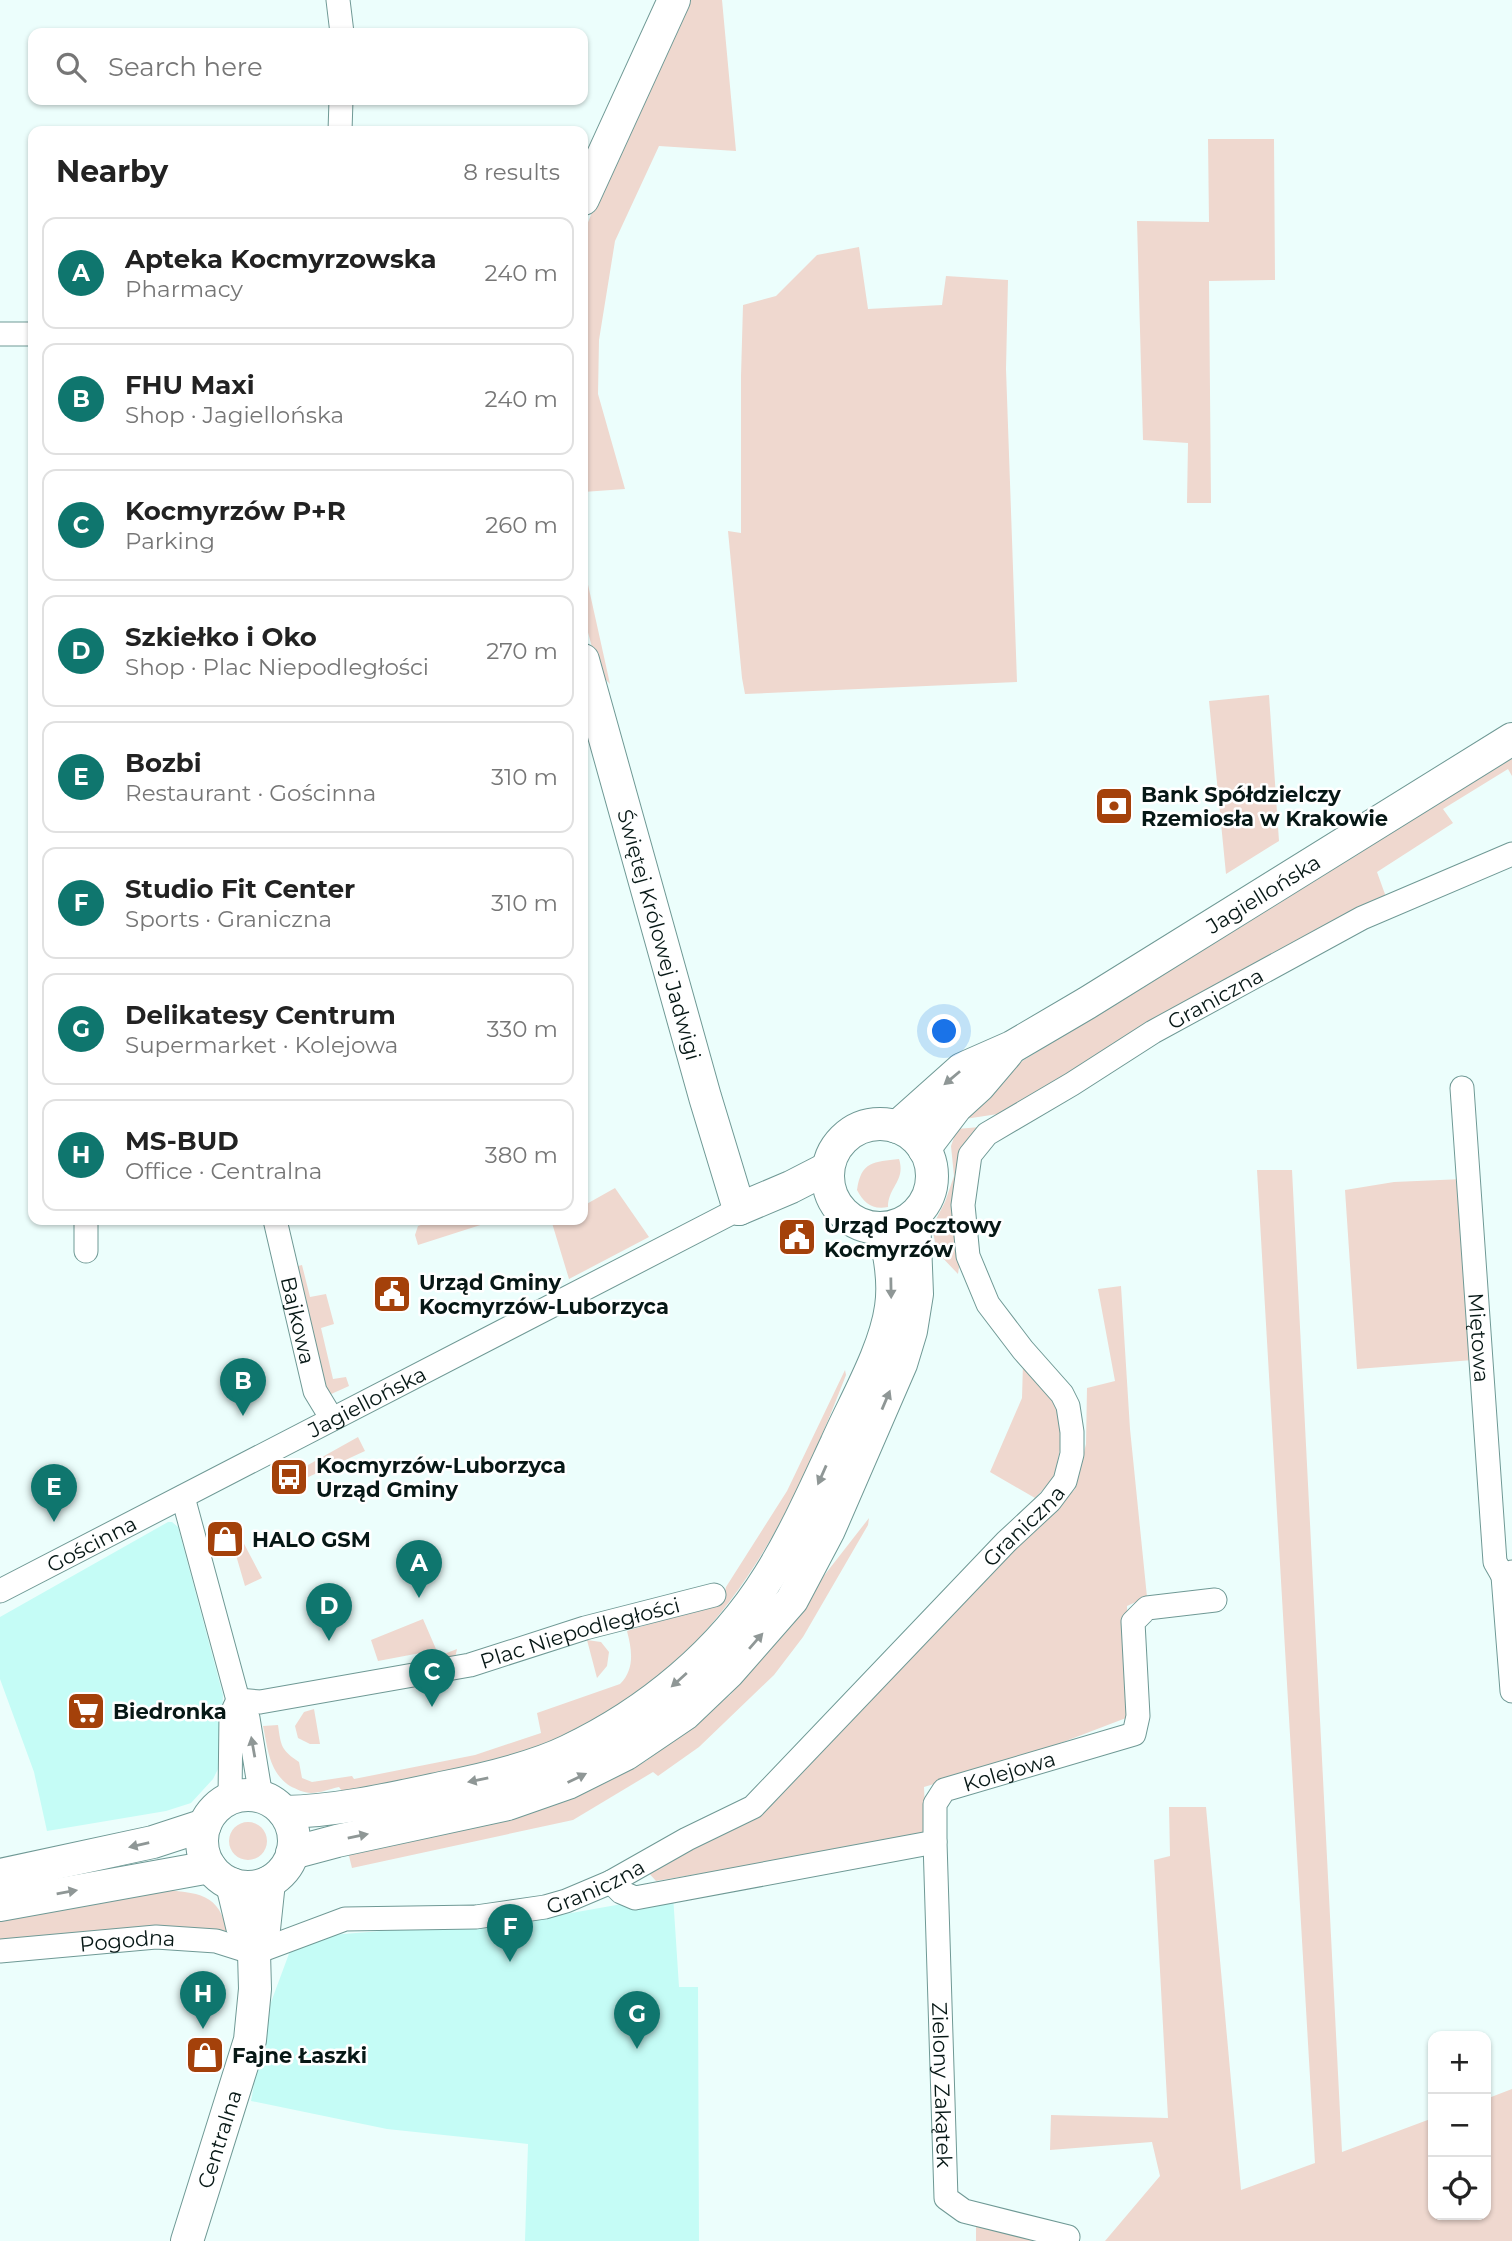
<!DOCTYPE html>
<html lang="en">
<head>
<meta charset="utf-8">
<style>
  :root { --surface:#fff; --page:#f2f2f2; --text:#222; --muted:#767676; --line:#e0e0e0; --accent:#0f766e }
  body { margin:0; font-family:Montserrat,sans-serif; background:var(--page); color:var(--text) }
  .controls { position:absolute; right:21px; bottom:21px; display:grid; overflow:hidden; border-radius:14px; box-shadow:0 2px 5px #0004 }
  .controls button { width:63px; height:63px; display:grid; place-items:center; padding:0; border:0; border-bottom:2px solid var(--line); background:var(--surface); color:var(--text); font:35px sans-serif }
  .you { position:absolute; left:945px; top:1032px; width:24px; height:24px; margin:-18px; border:5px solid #fff; border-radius:50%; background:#1a73e8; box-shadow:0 0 0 10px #1a73e833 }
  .badge { display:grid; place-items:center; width:46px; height:46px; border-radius:50%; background:var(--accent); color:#fff; font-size:23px; font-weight:700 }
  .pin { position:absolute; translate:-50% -58px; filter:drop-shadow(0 2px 4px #0008) }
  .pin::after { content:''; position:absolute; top:37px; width:24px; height:21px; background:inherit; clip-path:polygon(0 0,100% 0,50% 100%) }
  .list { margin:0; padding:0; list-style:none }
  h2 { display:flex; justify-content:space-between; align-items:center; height:91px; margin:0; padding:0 28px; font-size:30px }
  h2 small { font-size:23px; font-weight:400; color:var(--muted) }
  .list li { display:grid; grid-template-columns:46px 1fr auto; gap:21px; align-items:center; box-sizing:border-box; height:112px; margin:0 14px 14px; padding:0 14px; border:2px solid var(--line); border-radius:14px }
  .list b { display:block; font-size:26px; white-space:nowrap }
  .list p { margin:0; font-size:23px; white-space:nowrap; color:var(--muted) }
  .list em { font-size:23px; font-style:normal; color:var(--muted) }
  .icon { flex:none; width:38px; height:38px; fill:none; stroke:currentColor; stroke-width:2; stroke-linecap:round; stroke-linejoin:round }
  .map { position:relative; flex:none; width:1512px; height:2241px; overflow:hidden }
  .search { position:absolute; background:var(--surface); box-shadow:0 2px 5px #0004; left:28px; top:28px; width:560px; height:77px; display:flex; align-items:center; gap:18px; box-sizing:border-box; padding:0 24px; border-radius:14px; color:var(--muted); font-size:26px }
  .panel { position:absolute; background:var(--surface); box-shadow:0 2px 5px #0004; left:28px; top:126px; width:560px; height:1099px; border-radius:14px }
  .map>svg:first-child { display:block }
</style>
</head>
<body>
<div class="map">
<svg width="1512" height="2241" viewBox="0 0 1512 2241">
  <rect width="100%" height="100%" fill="#ecfefc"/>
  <path fill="#c5fcf6" d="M168,1522H172L178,1527L223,1695L219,1767L213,1779L191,1803L166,1811L47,1831L34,1772L0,1679V1617Z
    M673,1895L679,1987H698L699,2241H525L528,2144L387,2129L251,2101L267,2013L290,1951L331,1935L543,1918Z"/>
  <path fill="#efd8cf" d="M689,0H722L736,151L659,146L615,241L599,340L598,394L625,489L583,492V235L615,154Z
    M1208,139H1274L1275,280L1209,281L1211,503H1187L1188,443L1143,440L1137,221L1209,222Z
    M859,247L868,309L942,305L946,276L1008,280L1006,369L1017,682L745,694L742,678L728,531L741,533V376L743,305L776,296L817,255Z
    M583,562L610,684L599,673L583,614Z
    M1269,695L1279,841L1226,874L1209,701Z
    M1512,756V776L1508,769L1443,809L1453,823L1377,872L1386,897L998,1114L958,1120L995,1078Z
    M980,1127L958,1274L937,1252L932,1227L945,1202L954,1176L951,1146L957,1129Z
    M899,1159C906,1181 888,1187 888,1207C872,1210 864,1203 857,1190C861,1161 874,1162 899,1159Z
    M1257,1170H1292L1342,2152L1433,2118V2215H1486V2099L1512,2089V2241H976V2222L1064,2241H1105L1160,2176L1152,2142L1050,2150L1051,2115L1168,2118L1154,1860L1170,1856L1169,1807H1206L1241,2190L1315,2163Z
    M1463,1179L1486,1359L1357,1369L1345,1190L1394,1182Z
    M615,1188L649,1237L569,1279L552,1223L558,1220H583V1206Z
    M435,1220H496L418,1245L415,1235L418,1226Z
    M302,1265L310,1297L326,1294L334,1324L321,1328L333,1379L346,1377L349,1386L329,1395L327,1394L290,1268Z
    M1121,1286L1130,1429L1147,1597L1127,1606L1129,1685L1126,1718L1024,1757L924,1787L926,1836L656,1881L646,1870L755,1813L1075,1489L1086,1444L1087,1388L1115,1381L1098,1289Z
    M1023,1363L1045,1382L1061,1416L1062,1440L1054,1478L1035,1498L990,1472L1022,1398Z
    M845,1370L846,1375C792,1515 726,1653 586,1724C574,1731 561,1738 548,1743C482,1769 411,1778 342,1791L339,1787C330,1789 320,1793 311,1793C304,1793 296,1789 290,1786C269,1772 268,1749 263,1726L278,1725C281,1746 281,1750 299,1762L302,1778L312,1782L352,1776L354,1779L475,1755L541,1733L537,1713L620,1684C635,1669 632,1650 627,1631L716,1603L724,1595L726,1587L787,1491Z
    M358,1437L365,1451L304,1479L299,1470Z
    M869,1518L868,1525L803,1637L774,1675L699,1747L658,1776L653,1772L573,1820L352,1868L348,1852L564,1802L646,1761L730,1695L807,1603L823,1577Z
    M233,1533L242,1540L262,1578L245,1586L233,1545L235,1543Z
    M423,1619L439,1656L457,1649L455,1658L434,1667L431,1651L378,1661L371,1640Z
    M587,1640L601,1642L609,1652L607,1666L597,1678Z
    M314,1709L320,1744H310L298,1738L295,1726L304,1712Z
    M229 1841a19 19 0 1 1 38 0a19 19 0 1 1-38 0Z
    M165,1890C204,1893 223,1896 228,1941L0,1945V1920L44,1913L121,1894Z"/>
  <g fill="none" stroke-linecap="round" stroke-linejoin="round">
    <defs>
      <g id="street">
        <path d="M338,0L342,33"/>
        <path d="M340,131L341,100"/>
        <path d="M0,334H33"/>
        <path id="s1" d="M1462,1088L1495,1562L1503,1576L1512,1572"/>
        <path id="s2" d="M275,1220L315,1391L332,1419"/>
        <path d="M86,1251V1220"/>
        <path d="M183,1497L238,1700L248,1718L261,1797"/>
        <path d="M1503,1576L1512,1691"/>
        <path id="s3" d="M0,1591L739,1209"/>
        <path id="s4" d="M238,1700L260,1702L470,1665L585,1628L714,1595"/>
        <path d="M230,1799L231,1715L238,1700"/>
        <path id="s5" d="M935,1842L946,2198L964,2211L1068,2237"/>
        <path id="s6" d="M611,1882L621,1892L635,1898L935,1842V1804L944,1790L1134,1734L1138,1716L1133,1622L1147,1608L1215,1600"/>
        <path id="s7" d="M0,1951L156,1937L216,1941L254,1953L345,1919L476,1917L545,1907L566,1901L611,1882L687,1839L753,1807L1006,1542L1050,1501L1065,1481L1072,1454V1432L1068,1406L1062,1394L1023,1350L988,1304L968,1256L963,1205L970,1155L987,1134L1072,1084L1153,1032L1362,918L1512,854"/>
      </g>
      <g id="secondary">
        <path d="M583,199L674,0"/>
        <path id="s8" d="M583,660L705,1097L739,1209"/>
        <circle cx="880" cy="1176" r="52"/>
        <path id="s9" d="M897,1127L962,1069L1012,1047L1087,1003L1512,739"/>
        <path d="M924,1149L956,1107L979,1086L1007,1053"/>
        <path d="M739,1209L791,1187L828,1168"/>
        <circle cx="248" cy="1841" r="46"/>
        <path d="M284,1812C337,1811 390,1799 441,1788C481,1780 531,1769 568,1751C648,1713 722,1652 769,1576C795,1534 815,1489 836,1444C854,1403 885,1351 891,1307C895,1281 889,1253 884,1228"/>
        <path d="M292,1853L337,1841L508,1804L568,1783L626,1754L685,1714L728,1673L792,1600L829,1530L901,1364L911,1331L917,1294L914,1216"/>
        <path d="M0,1875L153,1842L205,1825"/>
        <path d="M232,1884L242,1926L254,1953"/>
        <path d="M0,1905L210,1867"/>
        <path id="s10" d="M187,2241L250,2040L255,1989L254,1953L264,1929L269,1882"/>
      </g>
    </defs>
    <use href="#street" stroke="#6f9995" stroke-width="25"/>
    <use href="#secondary" stroke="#6f9995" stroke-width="34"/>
    <use href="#street" stroke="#fff" stroke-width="23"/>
    <use href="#secondary" stroke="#fff" stroke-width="32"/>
  </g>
  <defs><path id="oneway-solid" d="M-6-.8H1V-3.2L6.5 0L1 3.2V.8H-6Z" transform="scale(1.75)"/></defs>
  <g fill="#8f9796">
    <use href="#oneway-solid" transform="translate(952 1078) rotate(140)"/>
    <use href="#oneway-solid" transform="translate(891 1288) rotate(89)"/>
    <use href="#oneway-solid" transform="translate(886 1400) rotate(-67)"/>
    <use href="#oneway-solid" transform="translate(822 1475) rotate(114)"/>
    <use href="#oneway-solid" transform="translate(756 1641) rotate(-49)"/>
    <use href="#oneway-solid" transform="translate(679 1680) rotate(138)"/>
    <use href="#oneway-solid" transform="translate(253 1747) rotate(-100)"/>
    <use href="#oneway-solid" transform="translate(577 1778) rotate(-26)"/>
    <use href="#oneway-solid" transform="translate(478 1780) rotate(168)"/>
    <use href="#oneway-solid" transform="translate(358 1836) rotate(-12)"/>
    <use href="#oneway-solid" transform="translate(139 1845) rotate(167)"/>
    <use href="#oneway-solid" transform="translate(67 1892) rotate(-10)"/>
  </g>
  <defs>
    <symbol id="bank-square" viewBox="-11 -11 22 22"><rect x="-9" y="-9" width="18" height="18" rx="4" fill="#a4410a" stroke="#fff"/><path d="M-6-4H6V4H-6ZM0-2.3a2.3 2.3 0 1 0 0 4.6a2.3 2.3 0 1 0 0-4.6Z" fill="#fff"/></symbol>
    <symbol id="civic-square" viewBox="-11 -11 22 22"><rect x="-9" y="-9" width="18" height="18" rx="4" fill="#a4410a" stroke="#fff"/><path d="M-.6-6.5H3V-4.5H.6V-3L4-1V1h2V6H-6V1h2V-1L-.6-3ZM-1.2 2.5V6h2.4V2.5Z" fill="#fff"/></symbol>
    <symbol id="bus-square" viewBox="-11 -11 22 22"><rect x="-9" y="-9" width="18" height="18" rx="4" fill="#a4410a" stroke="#fff"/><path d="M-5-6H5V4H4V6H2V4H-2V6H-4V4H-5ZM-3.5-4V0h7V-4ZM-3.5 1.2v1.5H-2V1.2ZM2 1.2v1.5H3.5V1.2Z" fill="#fff"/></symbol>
    <symbol id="shop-square" viewBox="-11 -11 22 22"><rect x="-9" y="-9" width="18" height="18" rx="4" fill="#a4410a" stroke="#fff"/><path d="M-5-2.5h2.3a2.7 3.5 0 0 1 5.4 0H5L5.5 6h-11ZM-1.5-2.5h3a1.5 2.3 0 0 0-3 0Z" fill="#fff"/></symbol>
    <symbol id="supermarket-square" viewBox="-11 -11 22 22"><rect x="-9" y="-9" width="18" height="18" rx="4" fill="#a4410a" stroke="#fff"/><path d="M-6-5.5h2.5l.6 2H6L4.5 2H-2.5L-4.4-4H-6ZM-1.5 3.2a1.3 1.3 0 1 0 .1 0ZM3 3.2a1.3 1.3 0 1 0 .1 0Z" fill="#fff"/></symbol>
  </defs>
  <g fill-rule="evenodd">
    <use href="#bank-square" x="1092" y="784" width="44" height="44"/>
    <use href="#civic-square" x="775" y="1215" width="44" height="44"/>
    <use href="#civic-square" x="370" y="1272" width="44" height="44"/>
    <use href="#bus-square" x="267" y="1455" width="44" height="44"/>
    <use href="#shop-square" x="203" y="1517" width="44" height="44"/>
    <use href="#supermarket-square" x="64" y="1689" width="44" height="44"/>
    <use href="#shop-square" x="183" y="2033" width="44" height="44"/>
  </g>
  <g text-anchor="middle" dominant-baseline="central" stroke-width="5" stroke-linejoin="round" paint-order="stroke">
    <g font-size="21" font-weight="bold" fill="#071816" stroke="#fff" text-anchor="start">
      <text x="1141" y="794">Bank Spółdzielczy<tspan x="1141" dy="24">Rzemiosła w Krakowie</tspan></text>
      <text x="824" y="1225">Urząd Pocztowy<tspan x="824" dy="24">Kocmyrzów</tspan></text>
      <text x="419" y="1282">Urząd Gminy<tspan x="419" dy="24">Kocmyrzów-Luborzyca</tspan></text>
      <text x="316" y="1465">Kocmyrzów-Luborzyca<tspan x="316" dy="24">Urząd Gminy</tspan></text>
      <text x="252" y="1539">HALO GSM</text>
      <text x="113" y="1711">Biedronka</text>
      <text x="232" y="2055">Fajne Łaszki</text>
    </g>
    <g font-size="21" fill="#071816" stroke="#fff">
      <text stroke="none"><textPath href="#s9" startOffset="436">Jagiellońska</textPath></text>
      <text stroke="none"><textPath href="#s8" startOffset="285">Świętej Królowej Jadwigi</textPath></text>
      <text stroke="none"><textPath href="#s7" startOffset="1890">Graniczna</textPath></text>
      <text stroke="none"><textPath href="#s2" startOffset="103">Bajkowa</textPath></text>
      <text stroke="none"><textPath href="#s1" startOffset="250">Miętowa</textPath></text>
      <text stroke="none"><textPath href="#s3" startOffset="413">Jagiellońska</textPath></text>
      <text stroke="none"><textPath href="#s7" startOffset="1176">Graniczna</textPath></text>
      <text stroke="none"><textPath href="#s3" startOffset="103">Gościnna</textPath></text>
      <text stroke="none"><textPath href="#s4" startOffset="350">Plac Niepodległości</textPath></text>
      <text stroke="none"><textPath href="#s6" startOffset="457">Kolejowa</textPath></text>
      <text stroke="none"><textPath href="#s7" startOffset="609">Graniczna</textPath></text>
      <text stroke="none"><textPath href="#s7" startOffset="128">Pogodna</textPath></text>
      <text stroke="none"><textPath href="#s5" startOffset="243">Zielony Zakątek</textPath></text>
      <text stroke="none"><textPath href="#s10" startOffset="107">Centralna</textPath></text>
    </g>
  </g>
</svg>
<div class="controls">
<button>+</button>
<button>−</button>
<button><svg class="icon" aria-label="locate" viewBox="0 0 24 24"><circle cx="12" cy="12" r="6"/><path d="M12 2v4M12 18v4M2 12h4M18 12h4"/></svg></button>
</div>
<div class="you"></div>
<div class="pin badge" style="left:419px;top:1598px">A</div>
<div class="pin badge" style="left:243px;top:1416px">B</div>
<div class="pin badge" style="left:432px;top:1707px">C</div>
<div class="pin badge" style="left:329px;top:1641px">D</div>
<div class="pin badge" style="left:54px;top:1522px">E</div>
<div class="pin badge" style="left:510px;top:1962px">F</div>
<div class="pin badge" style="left:637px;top:2049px">G</div>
<div class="pin badge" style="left:203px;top:2029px">H</div>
<div class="search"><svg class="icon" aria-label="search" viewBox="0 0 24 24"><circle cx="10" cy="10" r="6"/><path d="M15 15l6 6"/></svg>Search here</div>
<section class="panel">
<h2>Nearby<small>8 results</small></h2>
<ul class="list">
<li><span class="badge">A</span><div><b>Apteka Kocmyrzowska</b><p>Pharmacy</p></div><em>240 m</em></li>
<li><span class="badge">B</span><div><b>FHU Maxi</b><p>Shop · Jagiellońska</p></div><em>240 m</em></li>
<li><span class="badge">C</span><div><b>Kocmyrzów P+R</b><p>Parking</p></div><em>260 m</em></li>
<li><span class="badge">D</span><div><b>Szkiełko i Oko</b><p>Shop · Plac Niepodległości</p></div><em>270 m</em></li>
<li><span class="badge">E</span><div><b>Bozbi</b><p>Restaurant · Gościnna</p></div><em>310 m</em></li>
<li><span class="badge">F</span><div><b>Studio Fit Center</b><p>Sports · Graniczna</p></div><em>310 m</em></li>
<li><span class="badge">G</span><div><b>Delikatesy Centrum</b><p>Supermarket · Kolejowa</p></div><em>330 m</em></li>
<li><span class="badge">H</span><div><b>MS-BUD</b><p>Office · Centralna</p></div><em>380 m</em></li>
</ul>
</section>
</div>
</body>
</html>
